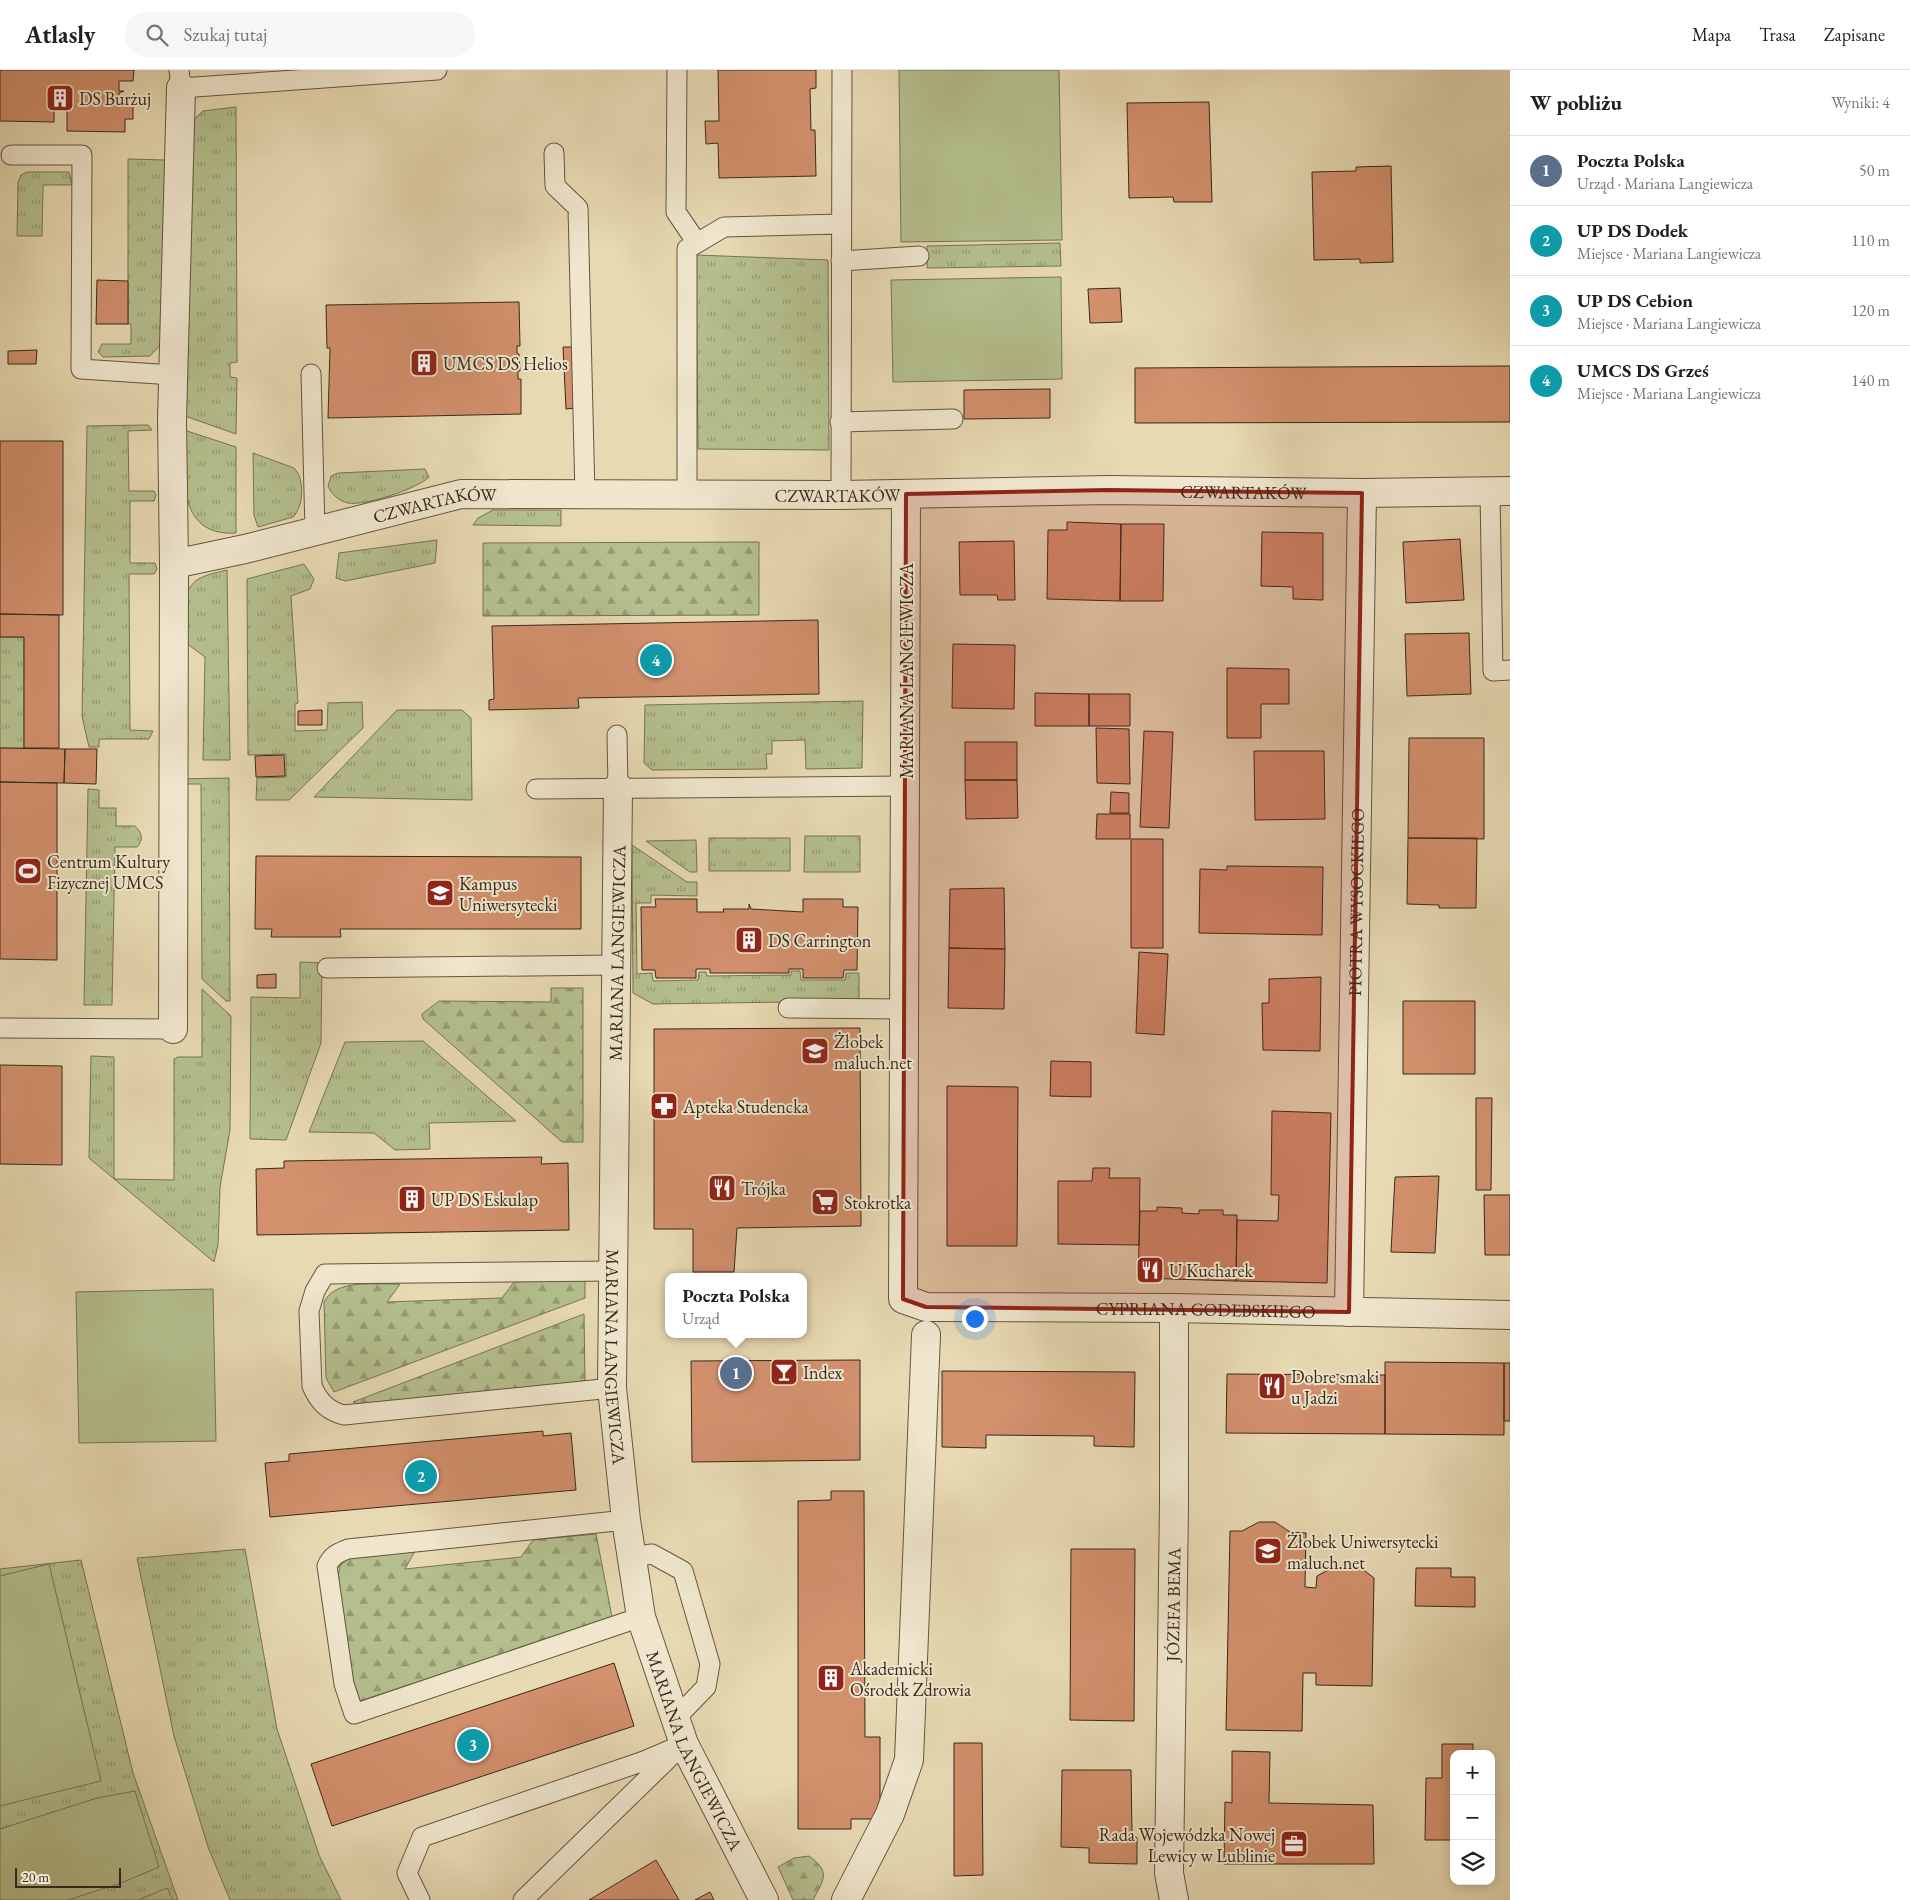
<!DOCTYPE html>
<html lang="pl">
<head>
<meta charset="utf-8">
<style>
  :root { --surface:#fff; --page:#f6f6f6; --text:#202124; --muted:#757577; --line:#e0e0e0; --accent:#2563eb }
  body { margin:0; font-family:"EB Garamond",serif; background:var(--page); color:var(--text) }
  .controls { position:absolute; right:15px; bottom:15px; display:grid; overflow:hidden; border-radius:10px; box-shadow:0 2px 12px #0003 }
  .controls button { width:45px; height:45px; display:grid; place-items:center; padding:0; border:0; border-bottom:1px solid var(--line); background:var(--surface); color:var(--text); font:25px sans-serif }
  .scale { position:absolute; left:15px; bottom:12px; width:106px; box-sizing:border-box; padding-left:5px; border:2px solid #38291c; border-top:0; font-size:14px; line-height:18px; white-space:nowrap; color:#38291c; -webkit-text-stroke:4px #efe6cd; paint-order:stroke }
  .you { position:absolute; left:974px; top:1248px; width:18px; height:18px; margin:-12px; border:4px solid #fff; border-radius:50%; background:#1a73e8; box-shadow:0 0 0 8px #1a73e833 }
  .badge { display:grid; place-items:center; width:32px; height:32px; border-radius:50%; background:var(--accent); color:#fff; font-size:16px; font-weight:700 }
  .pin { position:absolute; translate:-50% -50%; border:2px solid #fff; box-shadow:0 1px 5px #0006 }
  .popup { position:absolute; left:665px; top:1203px; width:142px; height:65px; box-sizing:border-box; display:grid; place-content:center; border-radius:10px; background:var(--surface); filter:drop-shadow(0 1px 4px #0005); font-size:16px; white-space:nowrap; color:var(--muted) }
  .popup b { font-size:19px; color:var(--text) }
  .popup::after { content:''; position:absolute; left:50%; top:100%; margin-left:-10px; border:10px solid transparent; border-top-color:var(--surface) }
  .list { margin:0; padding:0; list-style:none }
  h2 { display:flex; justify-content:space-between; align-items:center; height:65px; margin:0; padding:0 20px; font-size:21px }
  h2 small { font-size:16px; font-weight:400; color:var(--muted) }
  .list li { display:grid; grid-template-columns:32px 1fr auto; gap:15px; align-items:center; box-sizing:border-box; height:70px; padding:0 20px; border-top:1px solid var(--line) }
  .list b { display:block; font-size:19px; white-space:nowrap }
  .list p { margin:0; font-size:16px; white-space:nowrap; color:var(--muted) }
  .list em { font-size:16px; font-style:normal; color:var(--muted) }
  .icon { flex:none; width:28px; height:28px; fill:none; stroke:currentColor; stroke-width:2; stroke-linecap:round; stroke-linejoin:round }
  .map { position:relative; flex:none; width:1510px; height:1830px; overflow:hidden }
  header { display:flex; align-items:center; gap:30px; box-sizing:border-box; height:70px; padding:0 25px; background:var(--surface); border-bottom:1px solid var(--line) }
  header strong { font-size:24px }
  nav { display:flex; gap:28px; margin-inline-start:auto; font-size:18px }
  .search { width:350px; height:45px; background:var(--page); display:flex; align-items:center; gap:12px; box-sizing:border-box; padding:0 18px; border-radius:28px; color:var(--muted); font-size:19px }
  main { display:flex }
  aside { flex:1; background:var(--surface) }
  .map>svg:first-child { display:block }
</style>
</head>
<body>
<header>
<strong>Atlasly</strong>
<div class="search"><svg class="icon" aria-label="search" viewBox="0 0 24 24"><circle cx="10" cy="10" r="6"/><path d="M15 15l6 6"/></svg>Szukaj tutaj</div>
<nav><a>Mapa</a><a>Trasa</a><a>Zapisane</a></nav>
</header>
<main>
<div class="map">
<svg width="1510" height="1830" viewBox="0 0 1510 1830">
  <defs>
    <pattern id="grass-tufts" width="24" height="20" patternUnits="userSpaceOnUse" patternTransform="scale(1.25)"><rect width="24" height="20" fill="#b4bf8d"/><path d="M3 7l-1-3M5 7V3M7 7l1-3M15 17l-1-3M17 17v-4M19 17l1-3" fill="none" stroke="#939b72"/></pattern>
    <pattern id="forest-firs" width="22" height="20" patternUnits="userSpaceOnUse" patternTransform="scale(1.25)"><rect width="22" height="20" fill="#b4bf8d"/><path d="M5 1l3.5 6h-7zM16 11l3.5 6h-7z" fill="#939b72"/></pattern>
  </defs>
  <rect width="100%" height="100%" fill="#e7d9b2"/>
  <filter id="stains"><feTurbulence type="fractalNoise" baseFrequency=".004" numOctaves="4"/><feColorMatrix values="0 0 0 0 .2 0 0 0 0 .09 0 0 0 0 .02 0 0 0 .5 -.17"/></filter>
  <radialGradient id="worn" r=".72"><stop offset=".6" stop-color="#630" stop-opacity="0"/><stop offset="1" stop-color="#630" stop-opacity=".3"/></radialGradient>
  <path fill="url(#grass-tufts)" stroke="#767454" d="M236,37L237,292L230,293V307L237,308L236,364L185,346L189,54L203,41Z
    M128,89L165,90L163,272L150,286L103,287L98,282L102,274H131V254H128Z
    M27,102H69L72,115H43L42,166H17L18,112L21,105Z
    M1060,173L1061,196L927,198V176Z
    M696,185L828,190L829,380L698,379Z
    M148,355L152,360L128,361L129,421H154L156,425L154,431H130V493H155L157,499L154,504H129L130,660L153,661L149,669H99V677H89L82,646L87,356Z
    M184,360L236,377V463C174,467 185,400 184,360Z
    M253,383L294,398C305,409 304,436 293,447L258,457L254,445Z
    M425,399L429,407C417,419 365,436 348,433C339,431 331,424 328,416L331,406L338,403Z
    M493,440H561V456L473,455L478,448Z
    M437,470L435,493L345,511L336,508L339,483Z
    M304,494L314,509L310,519L291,526L298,633L295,634V661L327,660L328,633L362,632L363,658L289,730H256L257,708L286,707V684L248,685L247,509Z
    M227,500L230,690H203L205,587L186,573L187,524C192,506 212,504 227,500Z
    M0,567H24V678H0Z
    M863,631L862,698L806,699L805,670L772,671V684H766L767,699L652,700L644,693L645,635Z
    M397,640H462L471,648L472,730L314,727Z
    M229,708L230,931H226L202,909L201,714H177V709Z
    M88,719L99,720V738H116V756H135C142,763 144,769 137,777H115L112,935H84Z
    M805,766H860V802H804Z
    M709,768H790V801H709Z
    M696,770L697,802H690L646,771Z
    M632,775L687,812H697V826L651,825V833H636L637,904L652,903L653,911L698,910L699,902H706L707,906L791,905V901H800L801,910H845L846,903H859V931L653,934L633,923Z
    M300,892L322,893L321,973L286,1070L250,1069L251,927L300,928Z
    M202,919L231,946L230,1060L220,1117L218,1175L214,1192L89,1088L91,986L114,987V1109L174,1110V989L178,987H202Z
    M423,971L516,1051L429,1053L430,1079L395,1080L374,1063L309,1062L345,972Z
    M245,1479L277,1659L319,1785L341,1830H230L208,1777L174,1666L137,1488Z
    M81,1490L133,1703L178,1830H0V1499Z"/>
  <path fill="url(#forest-firs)" stroke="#767454" d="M759,472V545L483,546V473Z
    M551,918H583V1072H562L423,949L422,944L439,931L551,932Z
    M585,1209V1228L334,1322L326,1308L324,1232C336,1208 376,1215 400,1214L387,1232L502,1228L514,1212Z
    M584,1244L585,1311L362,1335L353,1332Z
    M596,1464L612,1547L360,1631L351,1603L338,1507L340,1496L349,1488L415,1481L405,1499L521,1487L533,1470Z
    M809,1786C831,1802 824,1809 813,1830H793L778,1797L794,1788Z"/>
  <path fill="#b4bf8d" stroke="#767454" d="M899,0H1059L1062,170L901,172Z
    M1061,207L1062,309L893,312L891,210Z
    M213,1219L216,1371L79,1373L76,1222Z
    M49,1494L101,1711L0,1736V1506Z
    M135,1721L159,1797L121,1813L68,1830H0V1759L97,1728Z
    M167,1818L173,1830H138Z"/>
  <path fill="#d2906d" stroke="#38291c" d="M0,0H134L133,11H119V21H124L119,23V33L133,34V49H125V62L67,61V37H54V52L0,51Z
    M718,0H816V18L810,19L811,60H815L816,106L719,108L718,73L706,74L705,51H719Z
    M1209,32L1212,132H1174L1173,127L1129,128L1127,33Z
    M1391,96L1393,192L1360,193V189L1314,190L1312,102L1356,101V97Z
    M97,210L128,211V254H96Z
    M1120,218L1122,252L1090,253L1088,219Z
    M519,232L520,276H517V283L519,284L520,301H518V309H521V344L328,348L330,278H327L326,235Z
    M563,277H572L575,338L566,339Z
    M37,280L36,294H8V281Z
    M1510,296V352L1135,353V298Z
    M1050,319V348L964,349V320Z
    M0,371H63V545L0,544Z
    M1067,452L1121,454L1120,531L1047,529L1048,460H1067Z
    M1121,454H1164L1163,531H1120Z
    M1262,462L1323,463V530L1293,529V517L1261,516Z
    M1460,469L1464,530L1406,533L1403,472Z
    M1014,471L1015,530H998L997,525H960L959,472Z
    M0,544L59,545V678H24V567H0Z
    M818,550L819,624L578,628L579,638L489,640V630L494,629L492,556Z
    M1469,563L1471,624L1407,626L1405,564Z
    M953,574L1015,575L1014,639L952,638Z
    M1227,598L1289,599V634H1261V668H1227Z
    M1035,623L1089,624V656H1035Z
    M1089,624H1130V656H1089Z
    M322,640V655H298V641Z
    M1096,658L1129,659L1130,714L1097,713Z
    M1144,661L1173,662L1169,758L1140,757Z
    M1409,668H1484V769L1408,768Z
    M965,672H1017V710H965Z
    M0,678L65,679L64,713L0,712Z
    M65,679H97L96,714L64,713Z
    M1254,681H1324L1325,749L1255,750Z
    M284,685L285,706L256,707L255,686Z
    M965,710H1017L1018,748L966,749Z
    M0,712L57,713V890L0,889Z
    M1111,722L1129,723V743H1110Z
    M1097,744H1130V769H1096Z
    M1408,768H1477L1476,838H1439V835L1407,834Z
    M1131,769H1163V878H1131Z
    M256,786L581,787V859H340L341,867H271L272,859H255Z
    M1227,796L1323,797L1322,865L1199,863L1200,799L1227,800Z
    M1004,818L1005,879L949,878L950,819Z
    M655,829H697V842H724L723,839H749V834L751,839L803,842V829H843V837H858L857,900H844L843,908H803V899H789V903H710V899H696V908H656L655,900H642L641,837H656Z
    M949,878L1005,879L1004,939L948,938Z
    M1139,882L1168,884L1164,965L1136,963Z
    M276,904V918H257V905Z
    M1321,907L1320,981L1263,980L1262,933H1269V909Z
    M1403,931H1475V1004H1403Z
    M860,958L861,1156L737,1158L734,1202H693V1159H654V959Z
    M1051,991L1091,992V1027L1050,1026Z
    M0,995L62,996V1095L0,1094Z
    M947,1016L1018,1017L1017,1176H947Z
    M1476,1028H1492L1491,1120H1476Z
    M1272,1041L1331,1043L1327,1213L1236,1211L1237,1150L1278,1151L1279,1125H1271Z
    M542,1087L541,1094L568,1093L569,1160L257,1165L256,1099L284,1098V1091Z
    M1093,1098H1110L1109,1108H1140L1139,1175L1058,1174V1111H1092Z
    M1439,1106L1435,1183L1391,1182L1395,1107Z
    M1484,1125H1510V1185H1485Z
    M1157,1137L1182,1138V1143L1199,1144V1140H1223V1145H1237L1236,1211L1138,1208L1140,1141H1157Z
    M860,1290V1390L692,1392L691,1291Z
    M1385,1292L1504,1293V1365L1385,1364Z
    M1504,1293H1510V1351H1504Z
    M942,1301L1135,1302L1134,1377L1094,1376V1366L986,1365V1378L942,1377Z
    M1227,1304L1385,1305V1364L1226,1363Z
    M543,1361V1366L571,1363L576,1420L270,1447L265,1393L289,1391V1384Z
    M831,1421H864L865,1667H880V1749H851V1759H798V1431L831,1430Z
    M1259,1452H1275L1290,1462L1306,1463L1305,1517L1316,1518L1317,1506L1330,1499L1345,1495L1361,1498L1374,1508L1372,1616L1316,1615V1603H1303L1302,1661L1226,1660L1230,1461H1242Z
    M1071,1479H1135L1134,1651L1070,1650Z
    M1416,1498H1451V1507H1475V1537L1415,1536Z
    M614,1593L634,1656L332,1756L311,1694Z
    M954,1673H982L983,1805L954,1806Z
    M1442,1674H1473V1684H1454V1770H1425L1426,1708H1442Z
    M1232,1681L1270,1682L1269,1733L1373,1735L1374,1794H1224L1225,1732L1232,1733Z
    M1062,1700H1131L1132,1764L1137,1768V1794L1089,1793V1778L1061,1777Z
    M656,1790L679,1830H589Z
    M710,1822L714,1830H695Z"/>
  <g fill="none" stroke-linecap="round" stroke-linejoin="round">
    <defs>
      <path id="service" d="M179,0L181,18L437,0
        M677,0L676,142L697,173
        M554,83L555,116L578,138L585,425
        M11,85H82L81,299L173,305
        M841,191L919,186
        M311,304L315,461
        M840,352L953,349
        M1490,422L1493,601L1510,600
        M687,423V179L724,157L841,154
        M841,425L842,0
        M617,665L618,717
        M536,719L905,716
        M327,898L617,895
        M788,938L904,939
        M0,958L173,959
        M612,1318L344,1345C328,1341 319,1332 312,1316L309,1241L315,1221L325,1204L613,1201
        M626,1450L348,1479C338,1483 332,1485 327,1496L344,1614L354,1644L641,1547
        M631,1487L652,1484L683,1501L710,1594L706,1617L676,1648
        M420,1830L407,1803L422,1767L644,1691L684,1674
        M523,1830L676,1681"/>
      <path id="pedestrian" d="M846,1830L890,1744L909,1690L926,1265"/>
      <g id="minor">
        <path id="s1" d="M906,424L903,1229L926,1237L1174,1238L1510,1245"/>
        <path id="s2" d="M174,494L245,479L461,424L841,425L1108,420L1362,423L1510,421"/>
        <path id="s3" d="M618,717L612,1318L626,1450L641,1547L684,1674L764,1830"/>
        <path d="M173,959L174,494L172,350L181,18"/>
        <path id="s4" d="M1349,1242L1362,423"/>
        <path id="s5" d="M1174,1830L1169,1803L1174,1433V1238"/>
      </g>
    </defs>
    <use href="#service" stroke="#645542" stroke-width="21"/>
    <use href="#pedestrian" stroke="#645542" stroke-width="30"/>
    <use href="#minor" stroke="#645542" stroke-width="30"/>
    <use href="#service" stroke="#efe6cd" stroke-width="19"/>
    <use href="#pedestrian" stroke="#efe6cd" stroke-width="28"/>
    <use href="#minor" stroke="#efe6cd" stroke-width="28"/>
  </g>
  <path fill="#8f2418" fill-opacity="0.2" stroke="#8f2418" stroke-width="4" stroke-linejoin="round" d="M1108,420L1362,423L1349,1242L926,1237L903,1229L906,424Z"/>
  <defs>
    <symbol id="building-square" viewBox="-11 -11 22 22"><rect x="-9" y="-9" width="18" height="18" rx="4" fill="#8f2418" stroke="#efe6cd"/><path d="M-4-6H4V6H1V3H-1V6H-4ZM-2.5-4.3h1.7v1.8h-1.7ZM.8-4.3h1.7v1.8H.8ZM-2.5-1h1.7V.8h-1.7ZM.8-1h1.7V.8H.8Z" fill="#fff"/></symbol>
    <symbol id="stadium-square" viewBox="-11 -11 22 22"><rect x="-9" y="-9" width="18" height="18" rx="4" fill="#8f2418" stroke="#efe6cd"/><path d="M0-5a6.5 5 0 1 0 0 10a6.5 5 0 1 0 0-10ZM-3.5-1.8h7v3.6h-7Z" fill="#fff"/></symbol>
    <symbol id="university-square" viewBox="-11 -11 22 22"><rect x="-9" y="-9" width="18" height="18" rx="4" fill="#8f2418" stroke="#efe6cd"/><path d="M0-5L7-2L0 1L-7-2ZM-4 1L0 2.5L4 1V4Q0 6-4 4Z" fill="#fff"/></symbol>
    <symbol id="school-square" viewBox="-11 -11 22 22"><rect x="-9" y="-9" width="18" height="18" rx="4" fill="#8f2418" stroke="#efe6cd"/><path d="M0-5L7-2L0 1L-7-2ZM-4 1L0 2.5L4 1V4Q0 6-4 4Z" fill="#fff"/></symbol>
    <symbol id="pharmacy-square" viewBox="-11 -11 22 22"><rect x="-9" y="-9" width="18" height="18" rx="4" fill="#8f2418" stroke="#efe6cd"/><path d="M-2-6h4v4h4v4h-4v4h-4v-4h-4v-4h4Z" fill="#fff"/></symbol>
    <symbol id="restaurant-square" viewBox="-11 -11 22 22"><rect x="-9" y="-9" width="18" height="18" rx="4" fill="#8f2418" stroke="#efe6cd"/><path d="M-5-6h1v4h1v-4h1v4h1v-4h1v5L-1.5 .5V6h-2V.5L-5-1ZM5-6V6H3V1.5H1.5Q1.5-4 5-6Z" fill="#fff"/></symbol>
    <symbol id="supermarket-square" viewBox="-11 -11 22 22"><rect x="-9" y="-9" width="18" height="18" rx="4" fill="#8f2418" stroke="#efe6cd"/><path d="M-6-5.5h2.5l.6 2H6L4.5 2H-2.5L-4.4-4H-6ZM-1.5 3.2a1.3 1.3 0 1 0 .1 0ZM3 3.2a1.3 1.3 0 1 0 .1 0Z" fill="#fff"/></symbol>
    <symbol id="bar-square" viewBox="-11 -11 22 22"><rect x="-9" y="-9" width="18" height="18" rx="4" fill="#8f2418" stroke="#efe6cd"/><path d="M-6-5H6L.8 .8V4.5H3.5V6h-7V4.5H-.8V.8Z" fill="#fff"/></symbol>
    <symbol id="office-square" viewBox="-11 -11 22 22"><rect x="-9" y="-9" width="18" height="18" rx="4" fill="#8f2418" stroke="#efe6cd"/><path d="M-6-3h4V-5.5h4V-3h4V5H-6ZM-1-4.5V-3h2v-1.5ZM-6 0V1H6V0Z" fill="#fff"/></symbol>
  </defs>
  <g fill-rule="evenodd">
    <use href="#building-square" x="44" y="12" width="32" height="32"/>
    <use href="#building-square" x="408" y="277" width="32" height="32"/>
    <use href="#stadium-square" x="12" y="785" width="32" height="32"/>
    <use href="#university-square" x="424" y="807" width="32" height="32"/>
    <use href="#building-square" x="733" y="854" width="32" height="32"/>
    <use href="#school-square" x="799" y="965" width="32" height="32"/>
    <use href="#pharmacy-square" x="648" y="1020" width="32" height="32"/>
    <use href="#restaurant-square" x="706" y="1102" width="32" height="32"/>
    <use href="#building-square" x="396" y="1113" width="32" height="32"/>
    <use href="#supermarket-square" x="809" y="1116" width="32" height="32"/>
    <use href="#restaurant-square" x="1134" y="1184" width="32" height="32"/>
    <use href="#bar-square" x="768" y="1286" width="32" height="32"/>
    <use href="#restaurant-square" x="1256" y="1300" width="32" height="32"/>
    <use href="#school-square" x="1252" y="1465" width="32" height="32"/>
    <use href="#building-square" x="815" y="1592" width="32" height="32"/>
    <use href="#office-square" x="1278" y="1758" width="32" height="32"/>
  </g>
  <g text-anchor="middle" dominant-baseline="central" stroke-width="4" stroke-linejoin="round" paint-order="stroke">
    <g font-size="18" fill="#38291c" stroke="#efe6cd" text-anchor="start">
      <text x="79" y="28">DS Burżuj</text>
      <text x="443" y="293">UMCS DS Helios</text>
      <text x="47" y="791">Centrum Kultury<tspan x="47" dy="21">Fizycznej UMCS</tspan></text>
      <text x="459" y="813">Kampus<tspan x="459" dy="21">Uniwersytecki</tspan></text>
      <text x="768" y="870">DS Carrington</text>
      <text x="834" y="971">Żłobek<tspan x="834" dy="21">maluch.net</tspan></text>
      <text x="683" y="1036">Apteka Studencka</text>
      <text x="741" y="1118">Trójka</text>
      <text x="431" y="1129">UP DS Eskulap</text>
      <text x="844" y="1132">Stokrotka</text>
      <text x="1169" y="1200">U Kucharek</text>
      <text x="803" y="1302">Index</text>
      <text x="1291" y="1306">Dobre smaki<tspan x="1291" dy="21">u Jadzi</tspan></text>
      <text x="1287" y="1471">Żłobek Uniwersytecki<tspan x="1287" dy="21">maluch.net</tspan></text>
      <text x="850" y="1598">Akademicki<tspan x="850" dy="21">Ośrodek Zdrowia</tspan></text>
      <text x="1275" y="1764" text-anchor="end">Rada Wojewódzka Nowej<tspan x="1275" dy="21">Lewicy w Lublinie</tspan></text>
    </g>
    <g font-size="18" fill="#38291c" stroke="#efe6cd">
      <text stroke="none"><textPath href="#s2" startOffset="1078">CZWARTAKÓW</textPath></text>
      <text stroke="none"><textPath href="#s2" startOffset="672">CZWARTAKÓW</textPath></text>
      <text stroke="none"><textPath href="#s2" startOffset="268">CZWARTAKÓW</textPath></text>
      <text transform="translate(906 601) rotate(-90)">MARIANA LANGIEWICZA</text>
      <text stroke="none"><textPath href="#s4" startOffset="410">PIOTRA WYSOCKIEGO</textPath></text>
      <text transform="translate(617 883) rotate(-89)">MARIANA LANGIEWICZA</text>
      <text stroke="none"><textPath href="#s1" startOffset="1109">CYPRIANA GODEBSKIEGO</textPath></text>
      <text stroke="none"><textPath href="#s3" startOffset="570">MARIANA LANGIEWICZA</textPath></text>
      <text stroke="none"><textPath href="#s5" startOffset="296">JÓZEFA BEMA</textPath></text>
      <text stroke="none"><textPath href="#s3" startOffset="976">MARIANA LANGIEWICZA</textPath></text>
    </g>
  </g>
  <rect width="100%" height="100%" filter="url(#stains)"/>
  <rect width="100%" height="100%" fill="url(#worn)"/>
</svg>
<div class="controls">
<button>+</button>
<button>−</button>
<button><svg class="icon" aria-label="layers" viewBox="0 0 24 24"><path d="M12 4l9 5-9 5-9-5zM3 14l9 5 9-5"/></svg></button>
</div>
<div class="scale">20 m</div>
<div class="you"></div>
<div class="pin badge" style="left:736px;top:1303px;background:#5c6f8a">1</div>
<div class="popup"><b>Poczta Polska</b>Urząd</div>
<div class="pin badge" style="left:421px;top:1406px;background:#0f9aa8">2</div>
<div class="pin badge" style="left:473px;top:1675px;background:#0f9aa8">3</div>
<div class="pin badge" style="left:656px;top:590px;background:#0f9aa8">4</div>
</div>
<aside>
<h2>W pobliżu<small>Wyniki: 4</small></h2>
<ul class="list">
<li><span class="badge" style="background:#5c6f8a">1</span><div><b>Poczta Polska</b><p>Urząd · Mariana Langiewicza</p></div><em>50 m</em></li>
<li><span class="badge" style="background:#0f9aa8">2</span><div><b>UP DS Dodek</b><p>Miejsce · Mariana Langiewicza</p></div><em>110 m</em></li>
<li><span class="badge" style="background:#0f9aa8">3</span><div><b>UP DS Cebion</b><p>Miejsce · Mariana Langiewicza</p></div><em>120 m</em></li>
<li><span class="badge" style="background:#0f9aa8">4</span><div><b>UMCS DS Grześ</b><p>Miejsce · Mariana Langiewicza</p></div><em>140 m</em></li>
</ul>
</aside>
</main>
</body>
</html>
